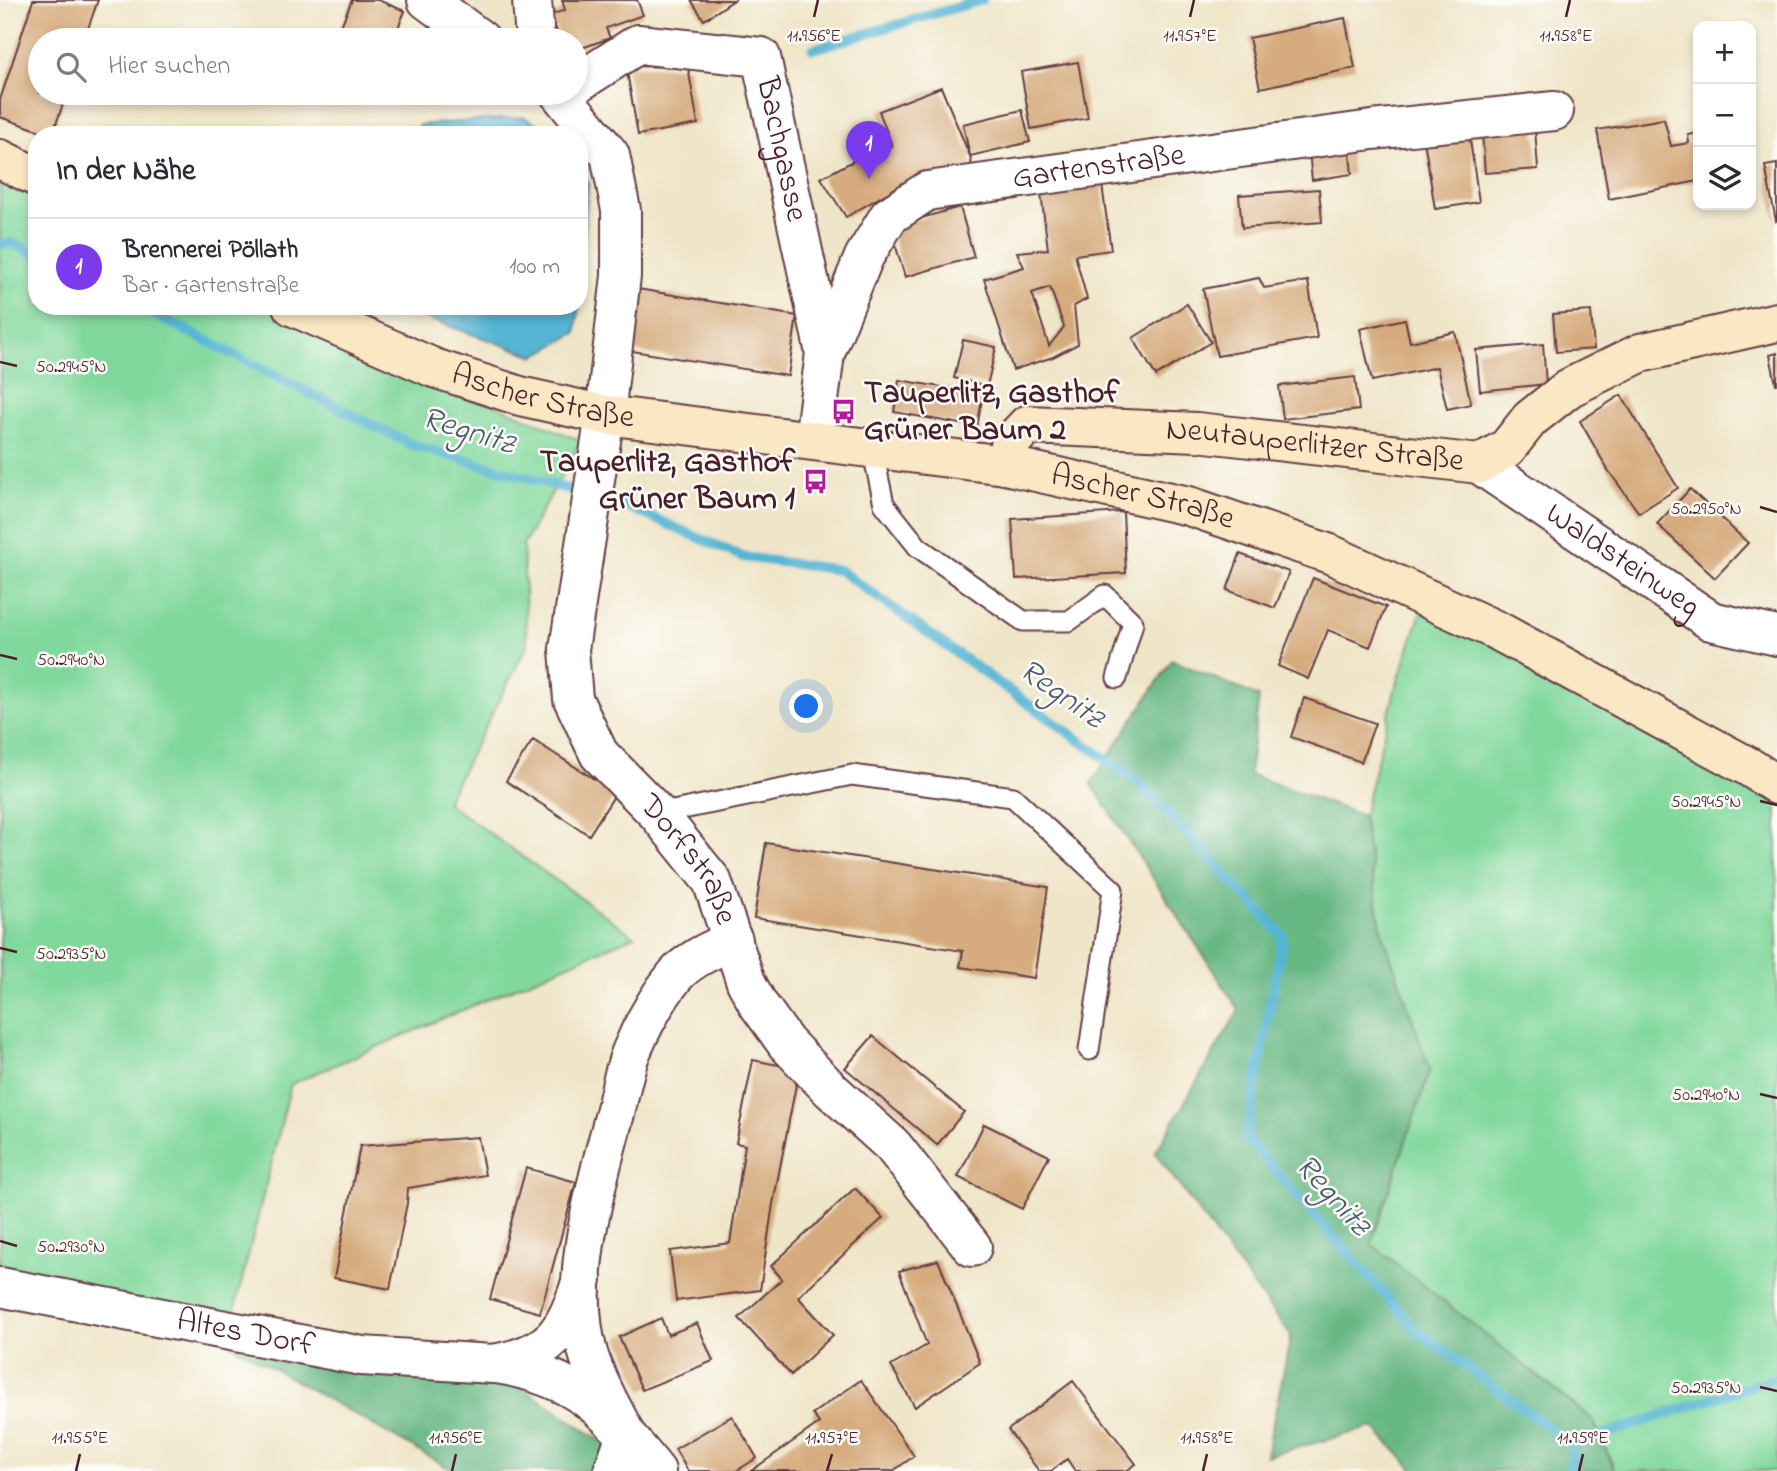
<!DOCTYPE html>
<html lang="de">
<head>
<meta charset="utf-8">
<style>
  :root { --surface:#fff; --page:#f7f7f7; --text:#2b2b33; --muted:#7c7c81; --line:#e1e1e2; --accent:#7c3aed }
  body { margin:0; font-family:"Indie Flower",sans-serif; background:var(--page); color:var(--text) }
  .controls { position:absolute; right:21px; top:21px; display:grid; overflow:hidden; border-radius:14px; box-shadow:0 4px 10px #0003 }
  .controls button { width:63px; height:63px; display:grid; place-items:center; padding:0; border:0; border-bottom:2px solid var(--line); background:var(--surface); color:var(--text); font:35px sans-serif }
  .you { position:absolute; left:807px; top:707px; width:24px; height:24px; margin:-18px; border:5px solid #fff; border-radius:50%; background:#1a73e8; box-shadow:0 0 0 10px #1a73e833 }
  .badge { display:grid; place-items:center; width:46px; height:46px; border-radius:50%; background:var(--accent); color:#fff; font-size:23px; font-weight:700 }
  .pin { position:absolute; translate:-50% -58px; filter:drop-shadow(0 2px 4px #0008) }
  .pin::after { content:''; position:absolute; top:37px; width:24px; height:21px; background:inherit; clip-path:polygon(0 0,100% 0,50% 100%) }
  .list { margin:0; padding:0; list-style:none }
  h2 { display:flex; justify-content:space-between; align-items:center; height:91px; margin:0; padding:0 28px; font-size:30px }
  h2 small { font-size:23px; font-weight:400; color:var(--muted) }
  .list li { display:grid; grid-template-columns:46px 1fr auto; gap:21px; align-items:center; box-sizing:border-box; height:98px; padding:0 28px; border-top:2px solid var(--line) }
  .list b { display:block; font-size:26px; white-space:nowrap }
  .list p { margin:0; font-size:23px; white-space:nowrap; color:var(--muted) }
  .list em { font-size:23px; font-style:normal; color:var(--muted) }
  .icon { flex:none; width:38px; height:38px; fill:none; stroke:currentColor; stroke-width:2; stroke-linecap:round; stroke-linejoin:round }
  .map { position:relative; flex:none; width:1777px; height:1471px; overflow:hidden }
  .search { position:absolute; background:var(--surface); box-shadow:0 4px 10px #0003; left:28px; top:28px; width:560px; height:77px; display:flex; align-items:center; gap:18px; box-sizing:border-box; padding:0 24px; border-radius:38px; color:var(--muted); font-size:26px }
  .panel { position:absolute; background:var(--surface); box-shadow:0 4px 10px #0003; left:28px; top:126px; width:560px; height:189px; border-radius:28px }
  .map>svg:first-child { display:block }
</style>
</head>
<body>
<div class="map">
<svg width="1777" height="1471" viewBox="0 0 1777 1471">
  <rect width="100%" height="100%" fill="#fdfcf7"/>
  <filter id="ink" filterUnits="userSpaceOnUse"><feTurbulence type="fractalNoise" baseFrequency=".0143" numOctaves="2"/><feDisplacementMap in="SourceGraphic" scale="14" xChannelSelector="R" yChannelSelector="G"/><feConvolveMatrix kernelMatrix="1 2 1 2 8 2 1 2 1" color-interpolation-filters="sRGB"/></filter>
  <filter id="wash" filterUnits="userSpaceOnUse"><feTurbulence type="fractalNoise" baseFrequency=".00686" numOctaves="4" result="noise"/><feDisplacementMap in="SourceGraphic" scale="28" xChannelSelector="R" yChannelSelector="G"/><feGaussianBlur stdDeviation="1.57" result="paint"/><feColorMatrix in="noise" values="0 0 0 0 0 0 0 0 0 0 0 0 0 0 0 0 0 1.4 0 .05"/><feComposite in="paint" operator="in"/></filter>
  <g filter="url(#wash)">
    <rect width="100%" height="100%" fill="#efe5c8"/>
    <path fill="#81d89c" stroke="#667c64" stroke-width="2" d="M0,176L37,194V306H267L303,324L581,441L523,545L527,646L446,802L634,936L291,1084L231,1324L0,1281Z
      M1424,603L1777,774V1471H1615L1593,1420L1371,1244L1430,1070L1381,929L1363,816L1394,694Z"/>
    <path fill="#68b884" stroke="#596c58" stroke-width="2" d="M1172,660L1259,697L1249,774L1363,816L1381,929L1430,1070L1371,1244L1593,1420L1615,1471H1415L1373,1427L1266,1456L1291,1336L1155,1153L1239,1010L1091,783Z
      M229,1343L516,1384L646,1471H454Z"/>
    <path fill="#54b5d3" stroke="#4f6a7f" stroke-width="2" d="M524,117L558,135H414L419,125Z
      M579,169L588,184L579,298Z
      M414,306H579L576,333L535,356L423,317Z"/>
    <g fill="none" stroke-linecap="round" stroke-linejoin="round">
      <path stroke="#54b5d3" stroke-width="10" d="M813,49L982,0
        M0,244L13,243L37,255
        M138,306L412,445L621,504L743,557L839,570L1137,781L1283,936L1246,1138L1417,1331L1573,1445L1570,1471
        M1573,1445L1777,1377"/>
    </g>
    <g id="blocks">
      <path fill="#d6ab7e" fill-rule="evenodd" d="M33,0H98L84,40H40V93H67L52,135L0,117V100Z
        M352,0H378L405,11L393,40H356L338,33Z
        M562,0H637L643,15L606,28L610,38L576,50V40H560L551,15L565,10Z
        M691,0H734L704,20Z
        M1345,18L1355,68L1260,88L1249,38Z
        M1078,62L1088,118L1031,129L1021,72Z
        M626,66L688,67L698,124L638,135Z
        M941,87L970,156L963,124L1022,110L1030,142L970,156L972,166L906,182L846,217L821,178L872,151L892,146L879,111Z
        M1664,119L1671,146L1689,143L1688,135L1698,133V181L1609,199L1597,130Z
        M1535,129L1538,169L1485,173L1482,133Z
        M1469,133L1479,202L1435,209L1424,140Z
        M1349,146L1352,174L1312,180L1309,151Z
        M1777,164V220L1776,221L1765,166Z
        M1102,185L1111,250L1075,255L1087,299L1074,306L1078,344L1053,357L1013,370L984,279L1024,267L1017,252L1048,249L1041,193ZM1050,287L1064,327L1049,346L1032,293Z
        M1319,189L1322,222L1242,228L1239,195Z
        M960,207L974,257L905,277L890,227Z
        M1259,278L1264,288L1308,281L1317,338L1217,356L1203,289Z
        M638,289L797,316L788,376L626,350Z
        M1187,304L1211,342L1156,376L1133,338Z
        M1591,311L1594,349L1556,352L1553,314Z
        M1405,319L1410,342L1455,332L1471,404L1447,409L1437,367L1372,381L1360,329Z
        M963,340L996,347L987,386L954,378Z
        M1543,344L1546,384L1480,391L1476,350Z
        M1777,353V384H1776L1770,355Z
        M1355,377L1359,410L1283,419L1279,386Z
        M899,380L983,394L977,427L894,412Z
        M1621,395L1678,488L1639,513L1608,470L1580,421Z
        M1690,489L1748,543L1715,578L1657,524Z
        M1123,512L1126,573L1016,579L1012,519Z
        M1240,554L1289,572L1275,608L1227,590Z
        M1313,578L1386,607L1370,647L1328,630L1308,679L1278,666Z
        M1304,698L1375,723L1361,762L1291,737Z
        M533,740L616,793L589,835L506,781Z
        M766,843L1048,887L1034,978L960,967L963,951L754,918Z
        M873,1036L964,1112L937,1145L845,1068Z
        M753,1060L799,1069L773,1204L760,1290L676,1301L670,1251L730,1243L745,1145L736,1143Z
        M984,1124L1049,1156L1022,1209L958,1177Z
        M478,1137L485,1175L408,1188L407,1203L390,1289L334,1278L360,1146Z
        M526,1168L576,1182L540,1313L490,1299Z
        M855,1188L883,1218L798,1297L833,1335L791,1375L739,1318L782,1279L771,1266Z
        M938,1260L980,1363L915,1407L891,1366L927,1345L899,1271Z
        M661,1318L668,1335L697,1323L713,1361L642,1390L619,1337Z
        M861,1380L914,1456L893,1471H751L819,1423L812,1414Z
        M1073,1381L1136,1464L1126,1471H1075L1067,1459L1051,1471H1039L1008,1430Z
        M732,1416L757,1458L736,1471H688L675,1449Z"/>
    </g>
  </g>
  <g filter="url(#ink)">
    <use href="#blocks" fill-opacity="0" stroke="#633d43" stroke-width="2"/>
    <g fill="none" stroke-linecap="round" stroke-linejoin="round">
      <defs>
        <path id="lane" d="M872,448L884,504L918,547L1023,621H1069L1105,595L1133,623L1117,678
          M658,814L852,775L1013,797L1113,890L1089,1050"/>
        <g id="street">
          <path d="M427,0L481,40"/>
          <path d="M532,0L535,40"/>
          <path id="s1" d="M576,84L638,44L761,57L825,353"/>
          <path id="s2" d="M559,93L610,155L621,210V276L605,415L569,649L573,699L599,754L658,814L712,881L746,982L758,1004L786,1043L831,1090L893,1146L972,1247"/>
          <path id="s3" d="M814,440L825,353L864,257L889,216L927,191L1372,130L1554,111"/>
          <path id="s4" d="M1479,464L1711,621L1777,636"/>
          <path id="s5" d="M0,1287L362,1356L493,1364C551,1354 566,1332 582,1279"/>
          <path d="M496,1364C577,1376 606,1410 656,1471"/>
          <path d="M613,1471L626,1435C613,1409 596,1381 588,1353C567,1282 596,1186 614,1117C620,1095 623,1070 632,1050C643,1024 657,998 675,976C690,958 713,950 733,940"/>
        </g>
        <g id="secondary">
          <path d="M0,159L37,177"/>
          <path id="s6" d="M292,306L434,368L520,396L605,415L1005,465L1189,506L1330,554L1498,631L1749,767L1777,785"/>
          <path id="s7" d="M1005,465L1011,442L1027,425L1197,432L1479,464L1507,448L1530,419L1569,388L1640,353L1777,322"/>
        </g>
      </defs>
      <use href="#lane" stroke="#633d43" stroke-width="23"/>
      <use href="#street" stroke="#633d43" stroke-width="42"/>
      <use href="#secondary" stroke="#633d43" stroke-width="42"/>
      <use href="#lane" stroke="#fff" stroke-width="19"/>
      <use href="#street" stroke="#fff" stroke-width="38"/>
      <use href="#secondary" stroke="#fae7c3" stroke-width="38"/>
    </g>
  </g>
  <path fill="none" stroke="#4a1f2b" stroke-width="2.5" d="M814,17L818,0M1190,17L1194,0M1566,17L1570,0M0,362L17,366M1760,507L1777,512M0,655L17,659M1760,801L1777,805M0,948L17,952M1760,1094L1777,1098M0,1241L17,1246M1760,1387L1777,1391M76,1471L80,1454M452,1471L456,1454M827,1471L832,1454M1203,1471L1207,1454M1579,1471L1583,1454"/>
  <defs>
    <symbol id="bus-bare" viewBox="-9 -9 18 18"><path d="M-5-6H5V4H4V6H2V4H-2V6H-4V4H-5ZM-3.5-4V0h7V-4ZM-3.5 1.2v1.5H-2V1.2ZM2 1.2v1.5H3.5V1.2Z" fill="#b5179e" stroke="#fdfcf7" stroke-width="2.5" paint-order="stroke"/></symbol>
  </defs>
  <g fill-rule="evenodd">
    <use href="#bus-bare" x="826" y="394" width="35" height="35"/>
    <use href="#bus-bare" x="798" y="464" width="35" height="35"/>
  </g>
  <g text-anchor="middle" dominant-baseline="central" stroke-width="5" stroke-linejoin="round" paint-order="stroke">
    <g font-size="32" fill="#4a1f2b" stroke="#fdfcf7">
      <text stroke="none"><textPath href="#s1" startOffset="292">Bachgasse</textPath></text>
      <text stroke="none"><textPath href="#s3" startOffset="458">Gartenstraße</textPath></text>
      <text stroke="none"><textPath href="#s6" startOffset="268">Ascher Straße</textPath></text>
      <text stroke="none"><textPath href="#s7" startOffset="336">Neutauperlitzer Straße</textPath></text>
      <text stroke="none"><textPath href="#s6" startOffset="877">Ascher Straße</textPath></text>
      <text stroke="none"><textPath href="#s4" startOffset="173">Waldsteinweg</textPath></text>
      <text stroke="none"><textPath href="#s2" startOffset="830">Dorfstraße</textPath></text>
      <text stroke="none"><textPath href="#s5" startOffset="250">Altes Dorf</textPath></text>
    </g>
    <g font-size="32" font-weight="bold" fill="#4a1f2b" stroke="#fdfcf7" text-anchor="start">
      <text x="864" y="394">Tauperlitz, Gasthof<tspan x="864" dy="37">Grüner Baum 2</tspan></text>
      <text x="795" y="463" text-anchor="end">Tauperlitz, Gasthof<tspan x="795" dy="37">Grüner Baum 1</tspan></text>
    </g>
    <g font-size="33" font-style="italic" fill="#4e5b6e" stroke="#fdfcf7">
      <text transform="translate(468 432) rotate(17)">Regnitz</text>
      <text transform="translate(1061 695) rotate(35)">Regnitz</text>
      <text transform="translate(1332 1196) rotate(48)">Regnitz</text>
    </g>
  </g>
  <g font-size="18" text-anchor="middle" fill="#4a1f2b" stroke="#fdfcf7" stroke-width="5" stroke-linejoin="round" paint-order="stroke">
    <text x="814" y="41">11.956°E</text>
    <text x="1190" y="41">11.957°E</text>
    <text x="1566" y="41">11.958°E</text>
    <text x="71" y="372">50.2945°N</text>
    <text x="1706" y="514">50.2950°N</text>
    <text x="71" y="665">50.2940°N</text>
    <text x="1706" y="807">50.2945°N</text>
    <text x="71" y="959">50.2935°N</text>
    <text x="1706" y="1100">50.2940°N</text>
    <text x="71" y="1252">50.2930°N</text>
    <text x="1706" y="1393">50.2935°N</text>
    <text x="80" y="1443">11.955°E</text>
    <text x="456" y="1443">11.956°E</text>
    <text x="832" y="1443">11.957°E</text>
    <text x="1207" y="1443">11.958°E</text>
    <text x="1583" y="1443">11.959°E</text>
  </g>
</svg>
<div class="controls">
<button>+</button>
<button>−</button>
<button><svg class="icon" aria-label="layers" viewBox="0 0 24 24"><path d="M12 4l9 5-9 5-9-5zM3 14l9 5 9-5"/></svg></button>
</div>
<div class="you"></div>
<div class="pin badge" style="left:869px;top:179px">1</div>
<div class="search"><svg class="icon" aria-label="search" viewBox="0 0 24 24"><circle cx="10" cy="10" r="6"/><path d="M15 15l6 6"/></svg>Hier suchen</div>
<section class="panel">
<h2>In der Nähe<small></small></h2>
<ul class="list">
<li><span class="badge">1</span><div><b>Brennerei Pöllath</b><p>Bar · Gartenstraße</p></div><em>100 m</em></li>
</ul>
</section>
</div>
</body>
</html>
